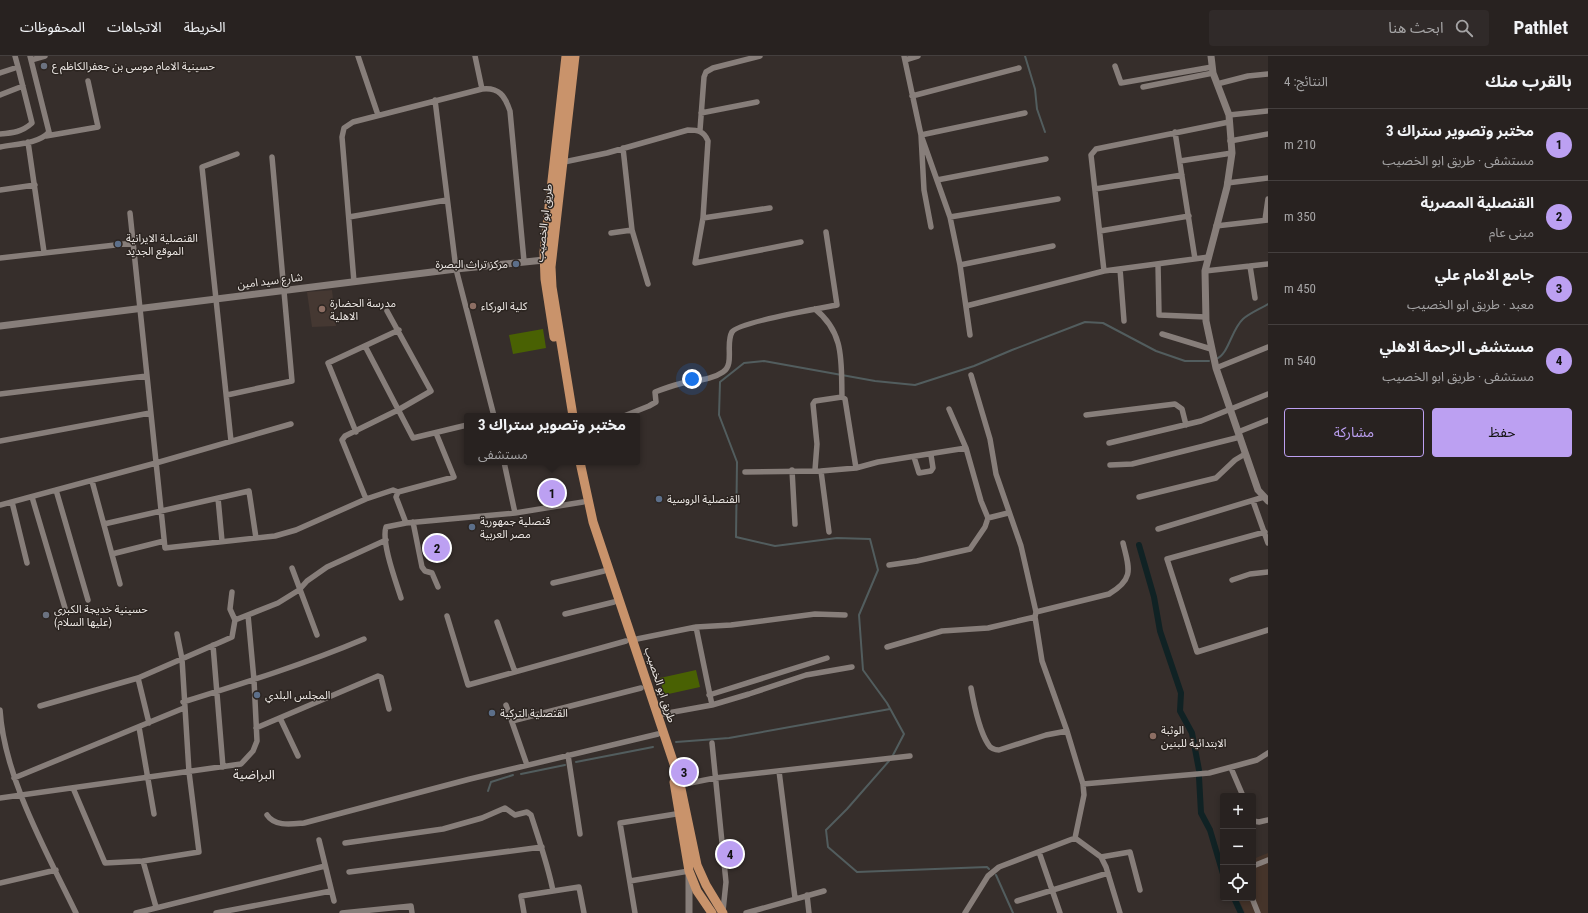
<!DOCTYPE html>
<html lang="ar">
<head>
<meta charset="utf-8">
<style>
  :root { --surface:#282220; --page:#302a29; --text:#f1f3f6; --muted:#a5a4a5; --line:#443f3e; --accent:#bca0f2 }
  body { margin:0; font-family:"Roboto Condensed","Noto Sans Arabic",sans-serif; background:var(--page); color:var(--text); direction:rtl }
  .controls { position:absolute; right:12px; bottom:12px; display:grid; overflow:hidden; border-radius:4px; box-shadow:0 2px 6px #0003 }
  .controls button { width:36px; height:36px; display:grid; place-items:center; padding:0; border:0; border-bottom:1px solid var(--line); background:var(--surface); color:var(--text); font:20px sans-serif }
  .you { position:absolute; left:692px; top:323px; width:14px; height:14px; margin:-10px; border:3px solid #fff; border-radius:50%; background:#1a73e8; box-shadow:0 0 0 6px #1a73e833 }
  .badge { display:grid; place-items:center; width:26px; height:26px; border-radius:50%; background:var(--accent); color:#111; font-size:13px; font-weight:700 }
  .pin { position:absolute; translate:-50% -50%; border:2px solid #fff; box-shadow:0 1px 4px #0006 }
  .popup { position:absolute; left:464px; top:357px; width:176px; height:52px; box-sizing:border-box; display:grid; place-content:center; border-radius:4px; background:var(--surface); filter:drop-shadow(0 1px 3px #0005); font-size:13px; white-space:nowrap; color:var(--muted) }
  .popup b { font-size:15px; color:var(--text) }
  .popup::after { content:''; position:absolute; left:50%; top:100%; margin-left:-8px; border:8px solid transparent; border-top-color:var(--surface) }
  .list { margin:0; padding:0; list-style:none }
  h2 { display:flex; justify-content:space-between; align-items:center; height:52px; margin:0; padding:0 16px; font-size:17px }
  h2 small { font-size:13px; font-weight:400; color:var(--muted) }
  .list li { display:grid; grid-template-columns:26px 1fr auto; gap:12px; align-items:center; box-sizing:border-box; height:72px; padding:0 16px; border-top:1px solid var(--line) }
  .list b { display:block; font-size:15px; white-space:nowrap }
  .list p { margin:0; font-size:13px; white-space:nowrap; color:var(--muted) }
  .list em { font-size:13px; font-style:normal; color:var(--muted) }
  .actions { display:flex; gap:8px; padding:12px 16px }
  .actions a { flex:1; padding:9px 0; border:1px solid var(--accent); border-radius:4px; text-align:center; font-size:14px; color:var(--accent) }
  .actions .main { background:var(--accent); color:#111 }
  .icon { flex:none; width:22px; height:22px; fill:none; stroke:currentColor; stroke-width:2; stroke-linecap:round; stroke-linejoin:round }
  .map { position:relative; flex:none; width:1268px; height:857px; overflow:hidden; direction:ltr }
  header { display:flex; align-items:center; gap:24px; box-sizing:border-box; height:56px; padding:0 20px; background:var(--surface); border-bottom:1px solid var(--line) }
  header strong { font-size:19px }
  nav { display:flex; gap:22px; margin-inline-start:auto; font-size:14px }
  .search { width:280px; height:36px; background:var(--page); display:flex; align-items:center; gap:10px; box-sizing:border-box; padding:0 14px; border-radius:4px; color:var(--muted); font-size:15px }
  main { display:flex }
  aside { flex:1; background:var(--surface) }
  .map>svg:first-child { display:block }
</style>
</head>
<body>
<header>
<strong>Pathlet</strong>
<div class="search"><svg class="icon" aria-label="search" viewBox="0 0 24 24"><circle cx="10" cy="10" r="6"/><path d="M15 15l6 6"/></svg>ابحث هنا</div>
<nav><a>الخريطة</a><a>الاتجاهات</a><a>المحفوظات</a></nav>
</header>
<main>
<aside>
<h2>بالقرب منك<small>النتائج: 4</small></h2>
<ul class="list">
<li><span class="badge">1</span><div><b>مختبر وتصوير ستراك 3</b><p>مستشفى · طريق ابو الخصيب</p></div><em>210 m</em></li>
<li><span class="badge">2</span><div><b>القنصلية المصرية</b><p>مبنى عام</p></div><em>350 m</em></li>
<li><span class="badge">3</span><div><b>جامع الامام علي</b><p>معبد · طريق ابو الخصيب</p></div><em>450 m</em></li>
<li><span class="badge">4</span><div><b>مستشفى الرحمة الاهلي</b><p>مستشفى · طريق ابو الخصيب</p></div><em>540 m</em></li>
</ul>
<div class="actions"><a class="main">حفظ</a><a>مشاركة</a></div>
</aside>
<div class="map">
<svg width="1268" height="857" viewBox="0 0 1268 857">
  <rect width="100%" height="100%" fill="#362e2b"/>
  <path fill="#45342a" d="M1268,797V857H1245L1238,842H1253V803Z"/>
  <path fill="#453832" d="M332,234L336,270L312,271L307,236Z"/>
  <path fill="#496103" d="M543,273L546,292L513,298L509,279Z
    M696,614L700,631L664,639L660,622Z"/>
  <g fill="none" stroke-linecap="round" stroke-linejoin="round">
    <path stroke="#525d5e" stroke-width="2" d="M1025,0L1035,33L1037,53L1045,76
      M1216,303C1229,298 1231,274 1243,263C1250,257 1260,253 1268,248
      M676,686L729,682L890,653
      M892,701L904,678L887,647L863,614L859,559L878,514L870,483L837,482L775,490L736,481L737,406L719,359L720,326L744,307L764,305L875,325L915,329L974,310L1012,294L1085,266L1103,267L1156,295L1185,305H1209
      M889,705L847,753L826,774L828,791L857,816L987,811L989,813
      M576,706L653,691
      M521,718L565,709
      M488,735L491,726L513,719
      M996,819L1013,857"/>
    <path stroke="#102224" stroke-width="6" d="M1139,489L1154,541L1160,575L1181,637L1180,655L1192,677L1199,714
      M1199,721L1201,757L1210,774L1223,818
      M1234,842L1241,857"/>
    <path stroke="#877e7a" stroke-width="5.5" d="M358,0L378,59
      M475,0L482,33
      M904,0L921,79L950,161L960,209L970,279
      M31,4L45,0
      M905,4L918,0
      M1115,10L1121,27L1212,11
      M0,17L18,11L15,0
      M1217,28L1248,20L1268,18
      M1143,31L1213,17
      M0,39L23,30
      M912,40L1019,12
      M435,44L456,213L494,360
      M701,57L757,46
      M1229,59L1267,55
      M700,74L704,21L706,16L713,12L760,0
      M1175,76L1195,203
      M0,78C13,77 22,76 32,67L18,11
      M46,80L98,71L88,25
      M1230,85L1268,78
      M28,86L44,196
      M0,91C14,88 39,88 49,76L30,0
      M623,92L632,174L648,228
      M1180,105L1232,97
      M564,106L607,97L688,74C698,74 704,75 708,85L703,162L695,207L801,186
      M937,124L1046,103
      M1227,127L1268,122
      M1095,133L1182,119
      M0,134L35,129
      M130,157L165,492L275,480L296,474L366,443L393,434L398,436L454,421L436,377
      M349,161L447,144
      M950,161L1058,143
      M703,162L770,152
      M1265,164L1268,143
      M1216,170L1268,164
      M931,171L924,134L921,79L1025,57
      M1100,175L1189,160
      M611,177L632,174
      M0,202L133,187
      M1158,208L1159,259L1206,261
      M960,209L1053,190
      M1250,210L1255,242
      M1120,213L1124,265
      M1104,215L1091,99L1096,93L1229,66
      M1205,215L1268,208
      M354,226L342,81L344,72L353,66L482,33C499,31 505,40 510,55L524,205
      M966,250L1104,215L1209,201
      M815,253C845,277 841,306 842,341
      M1162,278L1211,293
      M365,290L413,382L467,369
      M1216,312L1268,291
      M0,338L147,320
      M227,339L292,325L272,101
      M949,353L966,392L981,445L988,462L1008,457
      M1086,359L1175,348L1182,353L1186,369
      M624,360L649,350L656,346L655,336C663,333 671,330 679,328C693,324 710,325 723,316C735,308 725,288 732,276C738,266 821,252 837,249L826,176
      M356,376L328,307L399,274
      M1238,376L1268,364
      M0,385L150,357
      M231,385L202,111L237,98
      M1109,387L1201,365L1268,338
      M914,401L919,417L931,415L933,412L931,399
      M504,406L515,457
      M1110,409L1132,408L1240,381
      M792,414L795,468
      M815,414L817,388L813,348L815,345L842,341L845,343L856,412
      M821,415L829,476
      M745,416L821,415L856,412L878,406L966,392
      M92,425L120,528
      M56,434L88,544
      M398,436L396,441L406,467
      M32,441L65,552
      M1139,441L1216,422L1235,404L1245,398
      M218,442L222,485
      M366,443L342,384L345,380L398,354L431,335L387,255
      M1253,445L1268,487
      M12,446L27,507
      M0,449L156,407L291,368
      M413,466L422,511L425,515L432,517L438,531
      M104,468L249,435L256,482
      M1158,473L1264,441
      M1265,476L1167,503L1197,596L1268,574
      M112,498L164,485
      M889,509L917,505L970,493L985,471L988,462
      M292,512L317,579
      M1232,524L1250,518L1268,516
      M553,527L604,515
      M232,536L230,553L235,564
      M401,542C396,526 381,486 386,471L406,467L515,457L583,446
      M1036,556L1109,538C1135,523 1129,512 1123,487
      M565,558L614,546
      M447,560L468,629L626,585
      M497,566L515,616
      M696,571L712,649
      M632,584L696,571L731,569L815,558L845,559
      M213,589L223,711
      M887,591L942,575L988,572L1035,561
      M138,622L149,667
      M971,632C974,649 979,674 988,688C990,692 995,694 999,694L1046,679L1067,675
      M709,639L827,602
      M183,646C244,627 305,608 364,583
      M506,649L527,709
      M40,650L138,622L223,585L232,581L235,564L278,547L299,534L307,525L327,511L386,484
      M0,654C4,721 47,797 76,857
      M657,659L712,649L749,638L806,619L852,611
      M280,662L298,700
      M512,665L641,632
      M139,671L154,758
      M256,672L378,620L381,621L389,653
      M712,687L726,826L723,855
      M568,699L580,778
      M1231,712L1243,740
      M779,715L795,842
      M14,722L184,652
      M1083,728L1209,717L1257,704L1268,697
      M680,729L715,722L910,700
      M73,732L105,807L143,805L199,796L189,716L182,603L177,578
      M0,742L241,708L253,695L257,685L254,624L248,559
      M267,759C275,771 292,768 304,767L470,723L658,678
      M1253,765L1259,766L1268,764
      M1075,782L1101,801L1106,811L1120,857
      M319,784L334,845
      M345,787L443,773L482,762L505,752L515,759L527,756L531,759C539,784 548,809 553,835
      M1039,796L1060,857
      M1101,801L1130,796L1140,834
      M143,805L156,851
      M1253,810L1268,804
      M349,816L542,791
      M630,825L689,815
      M0,827L56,814
      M807,839L809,857
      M1252,842L1258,857
      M1017,845L1108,817
      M136,857L325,810
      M216,857L331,835
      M342,857L411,850L412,857
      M524,857L521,840L579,831L584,857
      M635,857L620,767L682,757
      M746,857L824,835
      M965,857L988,820L999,811L1075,782L1084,739L1083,728L1067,675L1042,605L1035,561L1036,556L1021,490L996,418L990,383L971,319"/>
    <path stroke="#877e7a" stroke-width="7" d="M1211,0L1213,17L1229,59L1232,97L1227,131L1205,215L1206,265L1216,312L1258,434L1268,445
      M0,270L456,213L544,204
      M689,817V857"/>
    <path stroke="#c9936b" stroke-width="9" d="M554,281L545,223L544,196L566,0
      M573,360L552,231L551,211L575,0
      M580,406L593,466L679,723L697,809L706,829L723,857
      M674,726L689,815L697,835L712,857"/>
  </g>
  <g fill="#6b7280" stroke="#2c2521" stroke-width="1.5">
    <circle cx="44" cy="10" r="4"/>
    <circle cx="46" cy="559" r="4"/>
  </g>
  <g fill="#5c6f8a" stroke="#2c2521" stroke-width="1.5">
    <circle cx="118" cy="188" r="4"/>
    <circle cx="516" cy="208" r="4"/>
    <circle cx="659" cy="443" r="4"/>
    <circle cx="472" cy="471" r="4"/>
    <circle cx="257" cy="639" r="4"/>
    <circle cx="492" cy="657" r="4"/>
  </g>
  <g fill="#8d6e63" stroke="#2c2521" stroke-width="1.5">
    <circle cx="473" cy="250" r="4"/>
    <circle cx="322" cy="253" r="4"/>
    <circle cx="1153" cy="680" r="4"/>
  </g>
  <g text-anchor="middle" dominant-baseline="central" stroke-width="3" stroke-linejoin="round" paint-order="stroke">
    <g font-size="11" fill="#ece7e4" stroke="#2c2521" text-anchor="start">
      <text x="52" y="10">حسينية الامام موسى بن جعفرالكاظم ع</text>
      <text x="126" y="182">القنصلية الايرانية<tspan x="126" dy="13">الموقع الجديد</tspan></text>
      <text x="508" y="208" text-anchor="end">مركز تراث البصرة</text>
      <text x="330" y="247">مدرسة الحضارة<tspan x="330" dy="13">الاهلية</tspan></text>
      <text x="481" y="250">كلية الوركاء</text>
      <text x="667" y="443">القنصلية الروسية</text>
      <text x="480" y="465">قنصلية جمهورية<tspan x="480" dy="13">مصر العربية</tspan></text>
      <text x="54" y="553">حسينية خديجة الكبرى<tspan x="54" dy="13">(عليها السلام)</tspan></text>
      <text x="265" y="639">المجلس البلدي</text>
      <text x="500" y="657">القنصلية التركية</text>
      <text x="1161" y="674">الوثبة<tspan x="1161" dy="13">الابتدائية للبنين</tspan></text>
    </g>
    <g font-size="11" fill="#ece7e4" stroke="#2c2521">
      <text transform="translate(544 167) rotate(-83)">طريق ابو الخصيب</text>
      <text transform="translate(270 225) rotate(-7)">شارع سيد امين</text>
      <text transform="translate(660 629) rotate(72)">طريق ابو الخصيب</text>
    </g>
    <g font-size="13" fill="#ece7e4" stroke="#2c2521">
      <text x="254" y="718">البراضية</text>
    </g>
  </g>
</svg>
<div class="controls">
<button>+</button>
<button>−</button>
<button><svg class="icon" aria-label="locate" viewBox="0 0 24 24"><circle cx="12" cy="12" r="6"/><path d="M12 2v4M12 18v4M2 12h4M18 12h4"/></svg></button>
</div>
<div class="you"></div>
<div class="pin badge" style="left:552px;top:437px">1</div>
<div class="popup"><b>مختبر وتصوير ستراك 3</b>مستشفى</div>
<div class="pin badge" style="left:437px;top:492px">2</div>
<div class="pin badge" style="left:684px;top:716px">3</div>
<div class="pin badge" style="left:730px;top:798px">4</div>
</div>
</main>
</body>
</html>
